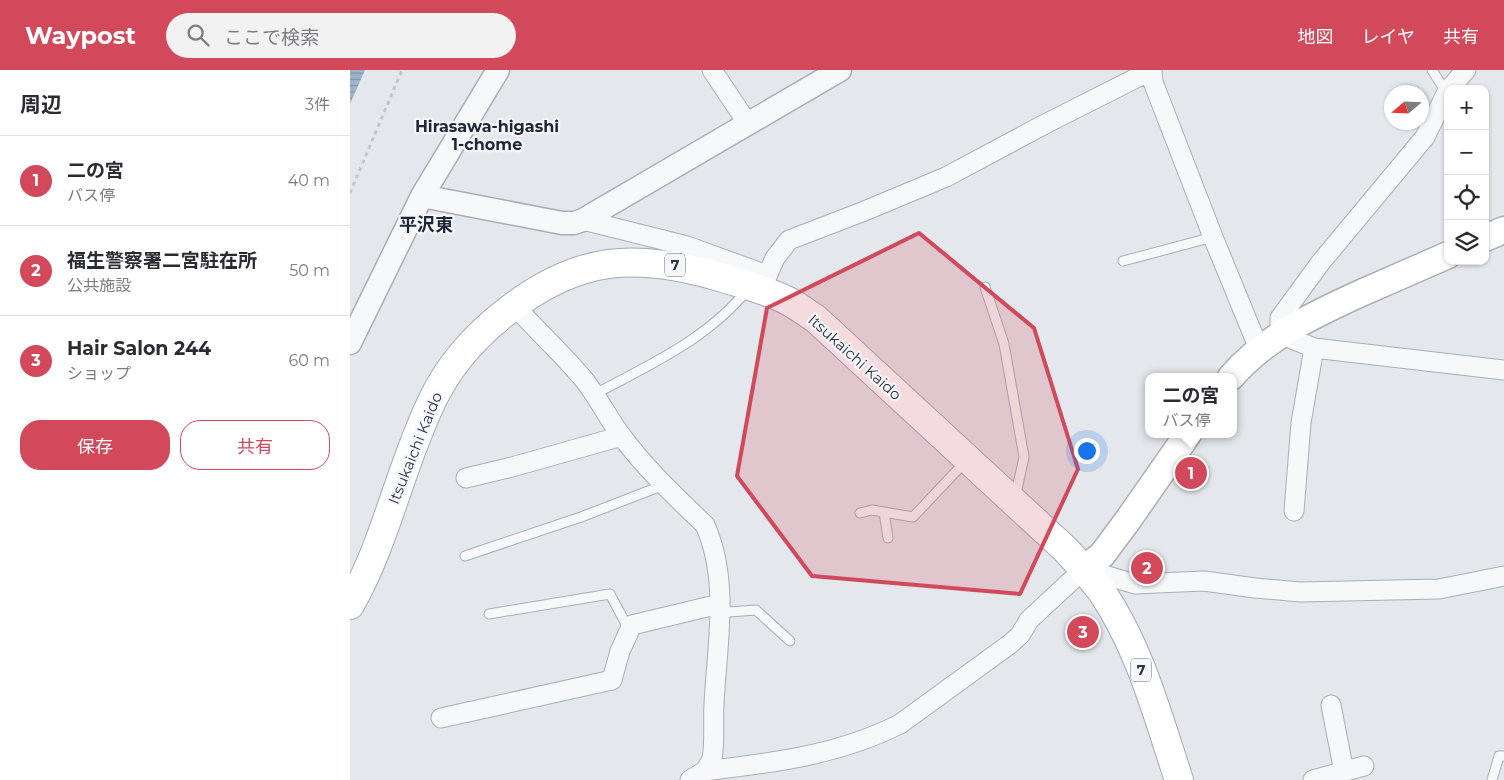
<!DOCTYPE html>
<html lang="ja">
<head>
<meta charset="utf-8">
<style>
  :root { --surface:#fff; --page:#f2f2f3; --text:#2b2b33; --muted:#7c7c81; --line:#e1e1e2; --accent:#d1495b }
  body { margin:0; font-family:Montserrat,"Noto Sans JP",sans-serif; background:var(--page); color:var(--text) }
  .controls { position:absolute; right:15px; top:15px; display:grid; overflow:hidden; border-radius:10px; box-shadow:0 1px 4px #0004 }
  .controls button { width:45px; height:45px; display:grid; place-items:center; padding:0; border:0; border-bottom:1px solid var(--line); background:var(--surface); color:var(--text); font:25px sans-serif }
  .compass { position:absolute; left:1034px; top:15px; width:45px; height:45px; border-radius:50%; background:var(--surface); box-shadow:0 1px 4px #0004; rotate:251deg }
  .you { position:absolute; left:736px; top:380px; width:18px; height:18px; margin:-12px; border:4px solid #fff; border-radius:50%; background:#1a73e8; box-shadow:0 0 0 8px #1a73e833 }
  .badge { display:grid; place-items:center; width:32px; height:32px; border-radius:50%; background:var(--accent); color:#fff; font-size:16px; font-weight:700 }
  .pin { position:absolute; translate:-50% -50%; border:2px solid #fff; box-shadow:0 1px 5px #0006 }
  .popup { position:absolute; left:795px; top:303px; width:92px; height:65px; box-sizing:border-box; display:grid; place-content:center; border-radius:10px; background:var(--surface); filter:drop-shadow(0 1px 4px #0005); font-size:16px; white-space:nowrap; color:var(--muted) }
  .popup b { font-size:19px; color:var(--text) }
  .popup::after { content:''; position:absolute; left:50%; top:100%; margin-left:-10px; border:10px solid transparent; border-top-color:var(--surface) }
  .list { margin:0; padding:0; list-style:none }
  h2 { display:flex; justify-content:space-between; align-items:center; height:65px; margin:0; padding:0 20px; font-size:21px }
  h2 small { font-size:16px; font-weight:400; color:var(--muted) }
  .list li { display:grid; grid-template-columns:32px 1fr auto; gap:15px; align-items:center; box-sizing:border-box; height:90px; padding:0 20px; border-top:1px solid var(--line) }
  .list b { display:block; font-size:19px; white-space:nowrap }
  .list p { margin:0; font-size:16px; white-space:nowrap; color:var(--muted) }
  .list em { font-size:16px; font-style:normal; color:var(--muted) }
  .actions { display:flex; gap:10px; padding:15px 20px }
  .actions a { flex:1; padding:11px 0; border:1px solid var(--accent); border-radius:20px; text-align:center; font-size:18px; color:var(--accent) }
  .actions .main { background:var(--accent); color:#fff }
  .icon { flex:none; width:28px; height:28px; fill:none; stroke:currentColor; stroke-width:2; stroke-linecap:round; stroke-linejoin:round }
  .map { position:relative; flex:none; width:1154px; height:710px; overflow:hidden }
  header { display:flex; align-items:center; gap:30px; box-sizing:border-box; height:70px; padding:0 25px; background:var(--accent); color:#fff }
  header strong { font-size:24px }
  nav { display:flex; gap:28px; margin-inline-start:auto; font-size:18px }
  .search { width:350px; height:45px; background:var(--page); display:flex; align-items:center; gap:12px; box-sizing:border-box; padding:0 18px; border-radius:28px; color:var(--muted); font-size:19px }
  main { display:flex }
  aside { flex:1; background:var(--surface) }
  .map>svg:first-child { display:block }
</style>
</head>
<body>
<header>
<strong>Waypost</strong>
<div class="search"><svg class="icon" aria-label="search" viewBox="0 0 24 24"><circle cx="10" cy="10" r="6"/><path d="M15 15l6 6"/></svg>ここで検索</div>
<nav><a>地図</a><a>レイヤ</a><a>共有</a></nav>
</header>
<main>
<aside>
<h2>周辺<small>3件</small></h2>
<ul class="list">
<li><span class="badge">1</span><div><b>二の宮</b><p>バス停</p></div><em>40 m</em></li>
<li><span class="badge">2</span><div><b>福生警察署二宮駐在所</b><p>公共施設</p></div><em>50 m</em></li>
<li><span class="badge">3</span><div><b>Hair Salon 244</b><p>ショップ</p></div><em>60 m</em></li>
</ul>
<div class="actions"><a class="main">保存</a><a>共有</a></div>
</aside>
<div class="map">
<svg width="1154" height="710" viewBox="0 0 1154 710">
  <defs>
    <pattern id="water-rules" width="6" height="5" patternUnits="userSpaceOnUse" patternTransform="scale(1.25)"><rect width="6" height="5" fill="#9fb4cc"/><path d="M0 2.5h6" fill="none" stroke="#8293a7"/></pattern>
  </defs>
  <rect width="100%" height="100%" fill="#e4e7ec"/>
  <path fill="url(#water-rules)" d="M0,0H15L0,34Z"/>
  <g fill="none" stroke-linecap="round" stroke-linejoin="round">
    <defs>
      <path id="service" d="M1082,0L1096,22
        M773,191L863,167
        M635,217L654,274L674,387L665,428
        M245,324C299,295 358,269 398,219
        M534,442L538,468
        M510,443L522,440L563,447L615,392
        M115,486L231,447L314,415
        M371,539L379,542L406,540L440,571
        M139,544L260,524L277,556L282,555
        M1142,710L1149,686H1154"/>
      <path id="minor" d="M362,0L398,54
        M802,0L803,12L863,167L909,279
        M1099,19L1116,0
        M1098,20L1075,67L971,192L930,248V264L964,278L1154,300
        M233,150L337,176L417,205
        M411,220L425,188L439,170L512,142L596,107L697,53L802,0
        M164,235C187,261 213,284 235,311C249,329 259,350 273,368C297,400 326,427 355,455C380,511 367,574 364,634C363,648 365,675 362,688C361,692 357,697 355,701
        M116,408L162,397L272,366
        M944,441L951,353L964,278
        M981,635L994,702
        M91,648L262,610L270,581L282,555L361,536L371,539
        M340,710L355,701C422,693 489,685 550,654L660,574L670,565L679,550L734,499L785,514L854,511L905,518L950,522L1089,519L1154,506
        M963,710L1014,696"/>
      <path id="tertiary" d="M72,126L212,153H224L233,150L490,0
        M0,273L72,126L148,0"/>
      <path id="secondary" d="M1135,168L1154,160
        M881,307C916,267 961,246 1009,224C1039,211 1068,198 1098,185
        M734,499L752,485L778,450L838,364"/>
      <path id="primary" d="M0,535C36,472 50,397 82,331C99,295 125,266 156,242C228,185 287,182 373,208C395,215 420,221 440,232C449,237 457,243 466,249L715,479C728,493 741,507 752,522C790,578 808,647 829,710"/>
    </defs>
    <use href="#service" stroke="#a9aeb7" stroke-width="11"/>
    <use href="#minor" stroke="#a9aeb7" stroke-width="21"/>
    <use href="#tertiary" stroke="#a9aeb7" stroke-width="25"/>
    <use href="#secondary" stroke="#a9aeb7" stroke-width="29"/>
    <use href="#primary" stroke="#a3abb8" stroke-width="30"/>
    <path stroke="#c2c5cb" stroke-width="3" stroke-dasharray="4 4" stroke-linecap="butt" d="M0,123L52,0"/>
    <use href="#service" stroke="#f7f8fa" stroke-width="9"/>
    <use href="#minor" stroke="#f7f8fa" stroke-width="19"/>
    <use href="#tertiary" stroke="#f7f8fa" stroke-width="22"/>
    <use href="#secondary" stroke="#fff" stroke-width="26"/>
    <use href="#primary" stroke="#fff" stroke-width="28"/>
  </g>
  <path fill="#d1495b" fill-opacity="0.2" stroke="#d1495b" stroke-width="4" stroke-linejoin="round" d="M569,163L684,258L728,399L670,524L462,506L387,406L417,238Z"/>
  <g text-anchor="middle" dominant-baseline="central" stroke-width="4.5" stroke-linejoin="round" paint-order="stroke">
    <g fill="#f4f6f9" stroke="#676e7b" stroke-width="1">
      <rect x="315" y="183.5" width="20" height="23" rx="4"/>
      <rect x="781" y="588.5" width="20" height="23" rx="4"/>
    </g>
    <g font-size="14" font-weight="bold" fill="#2b3445">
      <text x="325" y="195">7</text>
      <text x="791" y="600">7</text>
    </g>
    <g font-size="15" fill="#2b3445" stroke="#f4f6f9">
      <text transform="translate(505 287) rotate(42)">Itsukaichi Kaido</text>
      <text transform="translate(65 378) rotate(-68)">Itsukaichi Kaido</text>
    </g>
    <g font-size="16" font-weight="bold" fill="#1d2536" stroke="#f4f6f9">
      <text x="137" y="56">Hirasawa-higashi<tspan x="137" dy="18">1-chome</tspan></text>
    </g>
    <g font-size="18" font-weight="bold" fill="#1d2536" stroke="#f4f6f9">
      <text x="76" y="155">平沢東</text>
    </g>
  </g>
</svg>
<div class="controls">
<button>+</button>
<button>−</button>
<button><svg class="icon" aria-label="locate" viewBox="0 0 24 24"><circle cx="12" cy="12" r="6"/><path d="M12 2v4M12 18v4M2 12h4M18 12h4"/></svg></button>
<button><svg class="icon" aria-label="layers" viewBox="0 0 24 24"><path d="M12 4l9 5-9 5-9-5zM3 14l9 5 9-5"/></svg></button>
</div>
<svg class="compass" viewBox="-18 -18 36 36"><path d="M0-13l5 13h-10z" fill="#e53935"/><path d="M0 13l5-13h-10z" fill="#7c7c81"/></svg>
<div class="you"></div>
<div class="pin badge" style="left:841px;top:403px">1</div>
<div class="popup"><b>二の宮</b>バス停</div>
<div class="pin badge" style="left:797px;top:498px">2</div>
<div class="pin badge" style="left:733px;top:562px">3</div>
</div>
</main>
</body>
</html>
